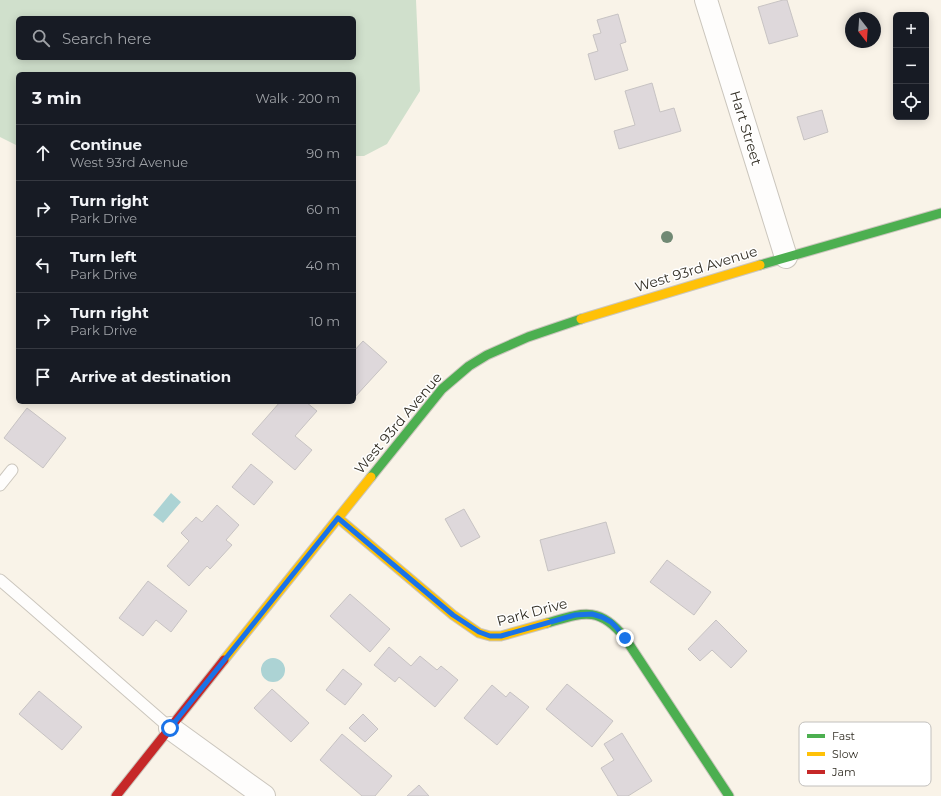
<!DOCTYPE html>
<html lang="en">
<head>
<meta charset="utf-8">
<style>
  :root { --surface:#171b24; --page:#242831; --text:#f1f3f6; --muted:#9ea1a6; --line:#363941 }
  body { margin:0; font-family:Montserrat,sans-serif; background:var(--page); color:var(--text) }
  .controls { position:absolute; right:12px; top:12px; display:grid; overflow:hidden; border-radius:6px; box-shadow:0 2px 10px #0003 }
  .controls button { width:36px; height:36px; display:grid; place-items:center; padding:0; border:0; border-bottom:1px solid var(--line); background:var(--surface); color:var(--text); font:20px sans-serif }
  .compass { position:absolute; left:845px; top:12px; width:36px; height:36px; border-radius:50%; background:var(--surface); box-shadow:0 2px 10px #0003; rotate:163deg }
  .stop { position:absolute; width:12px; height:12px; margin:-9px; border:3px solid #1a73e8; border-radius:50%; background:#fff }
  .stop.end { background:#1a73e8; border-color:#fff; box-shadow:0 1px 4px #0008 }
  .list { margin:0; padding:0; list-style:none }
  h2 { display:flex; justify-content:space-between; align-items:center; height:52px; margin:0; padding:0 16px; font-size:17px }
  h2 small { font-size:13px; font-weight:400; color:var(--muted) }
  .list li { display:grid; grid-template-columns:26px 1fr auto; gap:12px; align-items:center; box-sizing:border-box; height:56px; padding:0 16px; border-top:1px solid var(--line) }
  .list b { display:block; font-size:15px; white-space:nowrap }
  .list p { margin:0; font-size:13px; white-space:nowrap; color:var(--muted) }
  .list em { font-size:13px; font-style:normal; color:var(--muted) }
  .icon { flex:none; width:22px; height:22px; fill:none; stroke:currentColor; stroke-width:2; stroke-linecap:round; stroke-linejoin:round }
  .map { position:relative; flex:none; width:941px; height:796px; overflow:hidden }
  .search { position:absolute; background:var(--surface); box-shadow:0 2px 10px #0003; left:16px; top:16px; width:340px; height:44px; display:flex; align-items:center; gap:10px; box-sizing:border-box; padding:0 14px; border-radius:6px; color:var(--muted); font-size:15px }
  .panel { position:absolute; background:var(--surface); box-shadow:0 2px 10px #0003; left:16px; top:72px; width:340px; height:332px; border-radius:6px }
  .map>svg:first-child { display:block }
</style>
</head>
<body>
<div class="map">
<svg width="941" height="796" viewBox="0 0 941 796">
  <rect width="100%" height="100%" fill="#f9f3e8"/>
  <path fill="#d0e0cc" fill-rule="evenodd" d="M0,0H416L420,91L387,144L364,156H354V74H18V146L0,137ZM18,18H354V58H18Z"/>
  <path fill="#acd3d4" d="M171,493L181,502L163,523L153,515Z
    M261 670a12 12 0 1 1 24 0a12 12 0 1 1-24 0Z"/>
  <path fill="#ded8db" stroke="#c7c3c3" d="M783,0H787L798,36L769,44L758,7Z
    M618,14L626,42L620,44L628,70L595,80L588,54L598,51L593,35L601,33L597,20Z
    M652,83L660,112L674,108L681,131L619,149L614,131L635,125L625,91Z
    M822,110L828,132L804,140L797,117Z
    M363,341L387,362L354,398V351Z
    M280,402H306L317,411L295,436L312,450L295,470L252,434Z
    M27,408L66,438L43,468L4,438Z
    M251,464L273,482L254,505L232,487Z
    M217,505L239,525L226,540L232,545L210,569L207,566L189,586L167,566L189,541L181,533L196,517L202,522Z
    M464,509L480,537L461,547L445,519Z
    M606,522L615,553L548,571L540,540Z
    M667,560L711,592L694,615L650,582Z
    M148,581L187,611L171,632L156,620L143,636L119,618Z
    M350,594L390,629L370,652L330,616Z
    M716,620L747,651L731,668L712,650L700,661L688,649Z
    M389,647L411,666L420,656L437,670L441,666L458,680L435,707L399,677L395,682L374,665Z
    M343,669L362,684L345,705L326,690Z
    M567,684L613,721L592,747L546,709Z
    M492,685L506,697L510,692L529,707L497,745L464,718Z
    M272,689L309,723L291,742L254,708Z
    M39,691L82,727L62,750L19,714Z
    M363,714L378,729L365,742L349,728Z
    M622,733L652,781L628,796H618L601,768L614,760L604,744Z
    M342,734L392,776L375,796H362L320,760Z
    M419,785L429,796H407Z"/>
  <g fill="none" stroke-linecap="round" stroke-linejoin="round">
    <defs>
      <path id="lane" d="M0,485L12,470
        M0,580L28,604L170,728"/>
      <path id="street" d="M706,0L786,257
        M170,728L264,796"/>
      <path id="fast" d="M760,265L941,213
        M371,477L442,389L469,366L487,355L528,337L581,319
        M547,623C582,613 599,605 625,638L729,796"/>
      <path id="slow" d="M581,319L760,265
        M338,518L453,615L479,633L490,636H501L547,623
        M224,660L371,477"/>
      <path id="jam" d="M116,796L224,660"/>
    </defs>
    <use href="#lane" stroke="#cbc6bd" stroke-width="13"/>
    <use href="#street" stroke="#cbc6bd" stroke-width="24"/>
    <use href="#fast" stroke="#cbc6bd" stroke-width="11"/>
    <use href="#slow" stroke="#cbc6bd" stroke-width="11"/>
    <use href="#jam" stroke="#cbc6bd" stroke-width="11"/>
    <use href="#lane" stroke="#fefdfc" stroke-width="11"/>
    <use href="#street" stroke="#fefdfc" stroke-width="22"/>
    <use href="#fast" stroke="#4caf50" stroke-width="9"/>
    <use href="#slow" stroke="#ffc107" stroke-width="9"/>
    <use href="#jam" stroke="#c62828" stroke-width="9"/>
  </g>
  <circle fill="#718974" cx="667" cy="237" r="6"/>
  <g fill="none" stroke-linecap="round" stroke-linejoin="round">
    <path stroke="#1a73e8" stroke-width="5" d="M170,728L338,518L453,615L479,632L490,636H501L575,615L592,614L602,617L611,622L616,627L625,638"/>
  </g>
  <g text-anchor="middle" dominant-baseline="central" stroke-width="3" stroke-linejoin="round" paint-order="stroke">
    <g font-size="14" fill="#322e24" stroke="#fff">
      <text transform="translate(746 128) rotate(73)">Hart Street</text>
      <text transform="translate(696 269) rotate(-17)">West 93rd Avenue</text>
      <text transform="translate(398 423) rotate(-50)">West 93rd Avenue</text>
      <text transform="translate(532 612) rotate(-15)">Park Drive</text>
    </g>
  </g>
  <rect x="799" y="722" width="132" height="64" rx="6" fill="#fff" stroke="#c2c0bd" stroke-width="1"/>
  <rect x="807" y="734" width="18" height="4" fill="#4caf50"/>
  <rect x="807" y="752" width="18" height="4" fill="#ffc107"/>
  <rect x="807" y="770" width="18" height="4" fill="#c62828"/>
  <g font-size="11" fill="#322e24">
    <text x="832" y="740">Fast</text>
    <text x="832" y="758">Slow</text>
    <text x="832" y="776">Jam</text>
  </g>
</svg>
<div class="controls">
<button>+</button>
<button>−</button>
<button><svg class="icon" aria-label="locate" viewBox="0 0 24 24"><circle cx="12" cy="12" r="6"/><path d="M12 2v4M12 18v4M2 12h4M18 12h4"/></svg></button>
</div>
<svg class="compass" viewBox="-18 -18 36 36"><path d="M0-13l5 13h-10z" fill="#e53935"/><path d="M0 13l5-13h-10z" fill="#9ea1a6"/></svg>
<div class="stop" style="left:170px;top:728px"></div>
<div class="stop end" style="left:625px;top:638px"></div>
<div class="search"><svg class="icon" aria-label="search" viewBox="0 0 24 24"><circle cx="10" cy="10" r="6"/><path d="M15 15l6 6"/></svg>Search here</div>
<section class="panel">
<h2>3 min<small>Walk · 200 m</small></h2>
<ul class="list">
<li><svg class="icon" aria-label="ahead" viewBox="0 0 24 24"><path d="M12 20V5M6 11l6-6 6 6"/></svg><div><b>Continue</b><p>West 93rd Avenue</p></div><em>90 m</em></li>
<li><svg class="icon" aria-label="right" viewBox="0 0 24 24"><path d="M7 20v-9h11M14 6l5 5-5 5"/></svg><div><b>Turn right</b><p>Park Drive</p></div><em>60 m</em></li>
<li><svg class="icon" aria-label="left" viewBox="0 0 24 24"><path d="M17 20v-9H6M10 6l-5 5 5 5"/></svg><div><b>Turn left</b><p>Park Drive</p></div><em>40 m</em></li>
<li><svg class="icon" aria-label="right" viewBox="0 0 24 24"><path d="M7 20v-9h11M14 6l5 5-5 5"/></svg><div><b>Turn right</b><p>Park Drive</p></div><em>10 m</em></li>
<li><svg class="icon" aria-label="arrive" viewBox="0 0 24 24"><path d="M6 21V4h12l-3 4 3 4H6"/></svg><div><b>Arrive at destination</b></div></li>
</ul>
</section>
</div>
</body>
</html>
